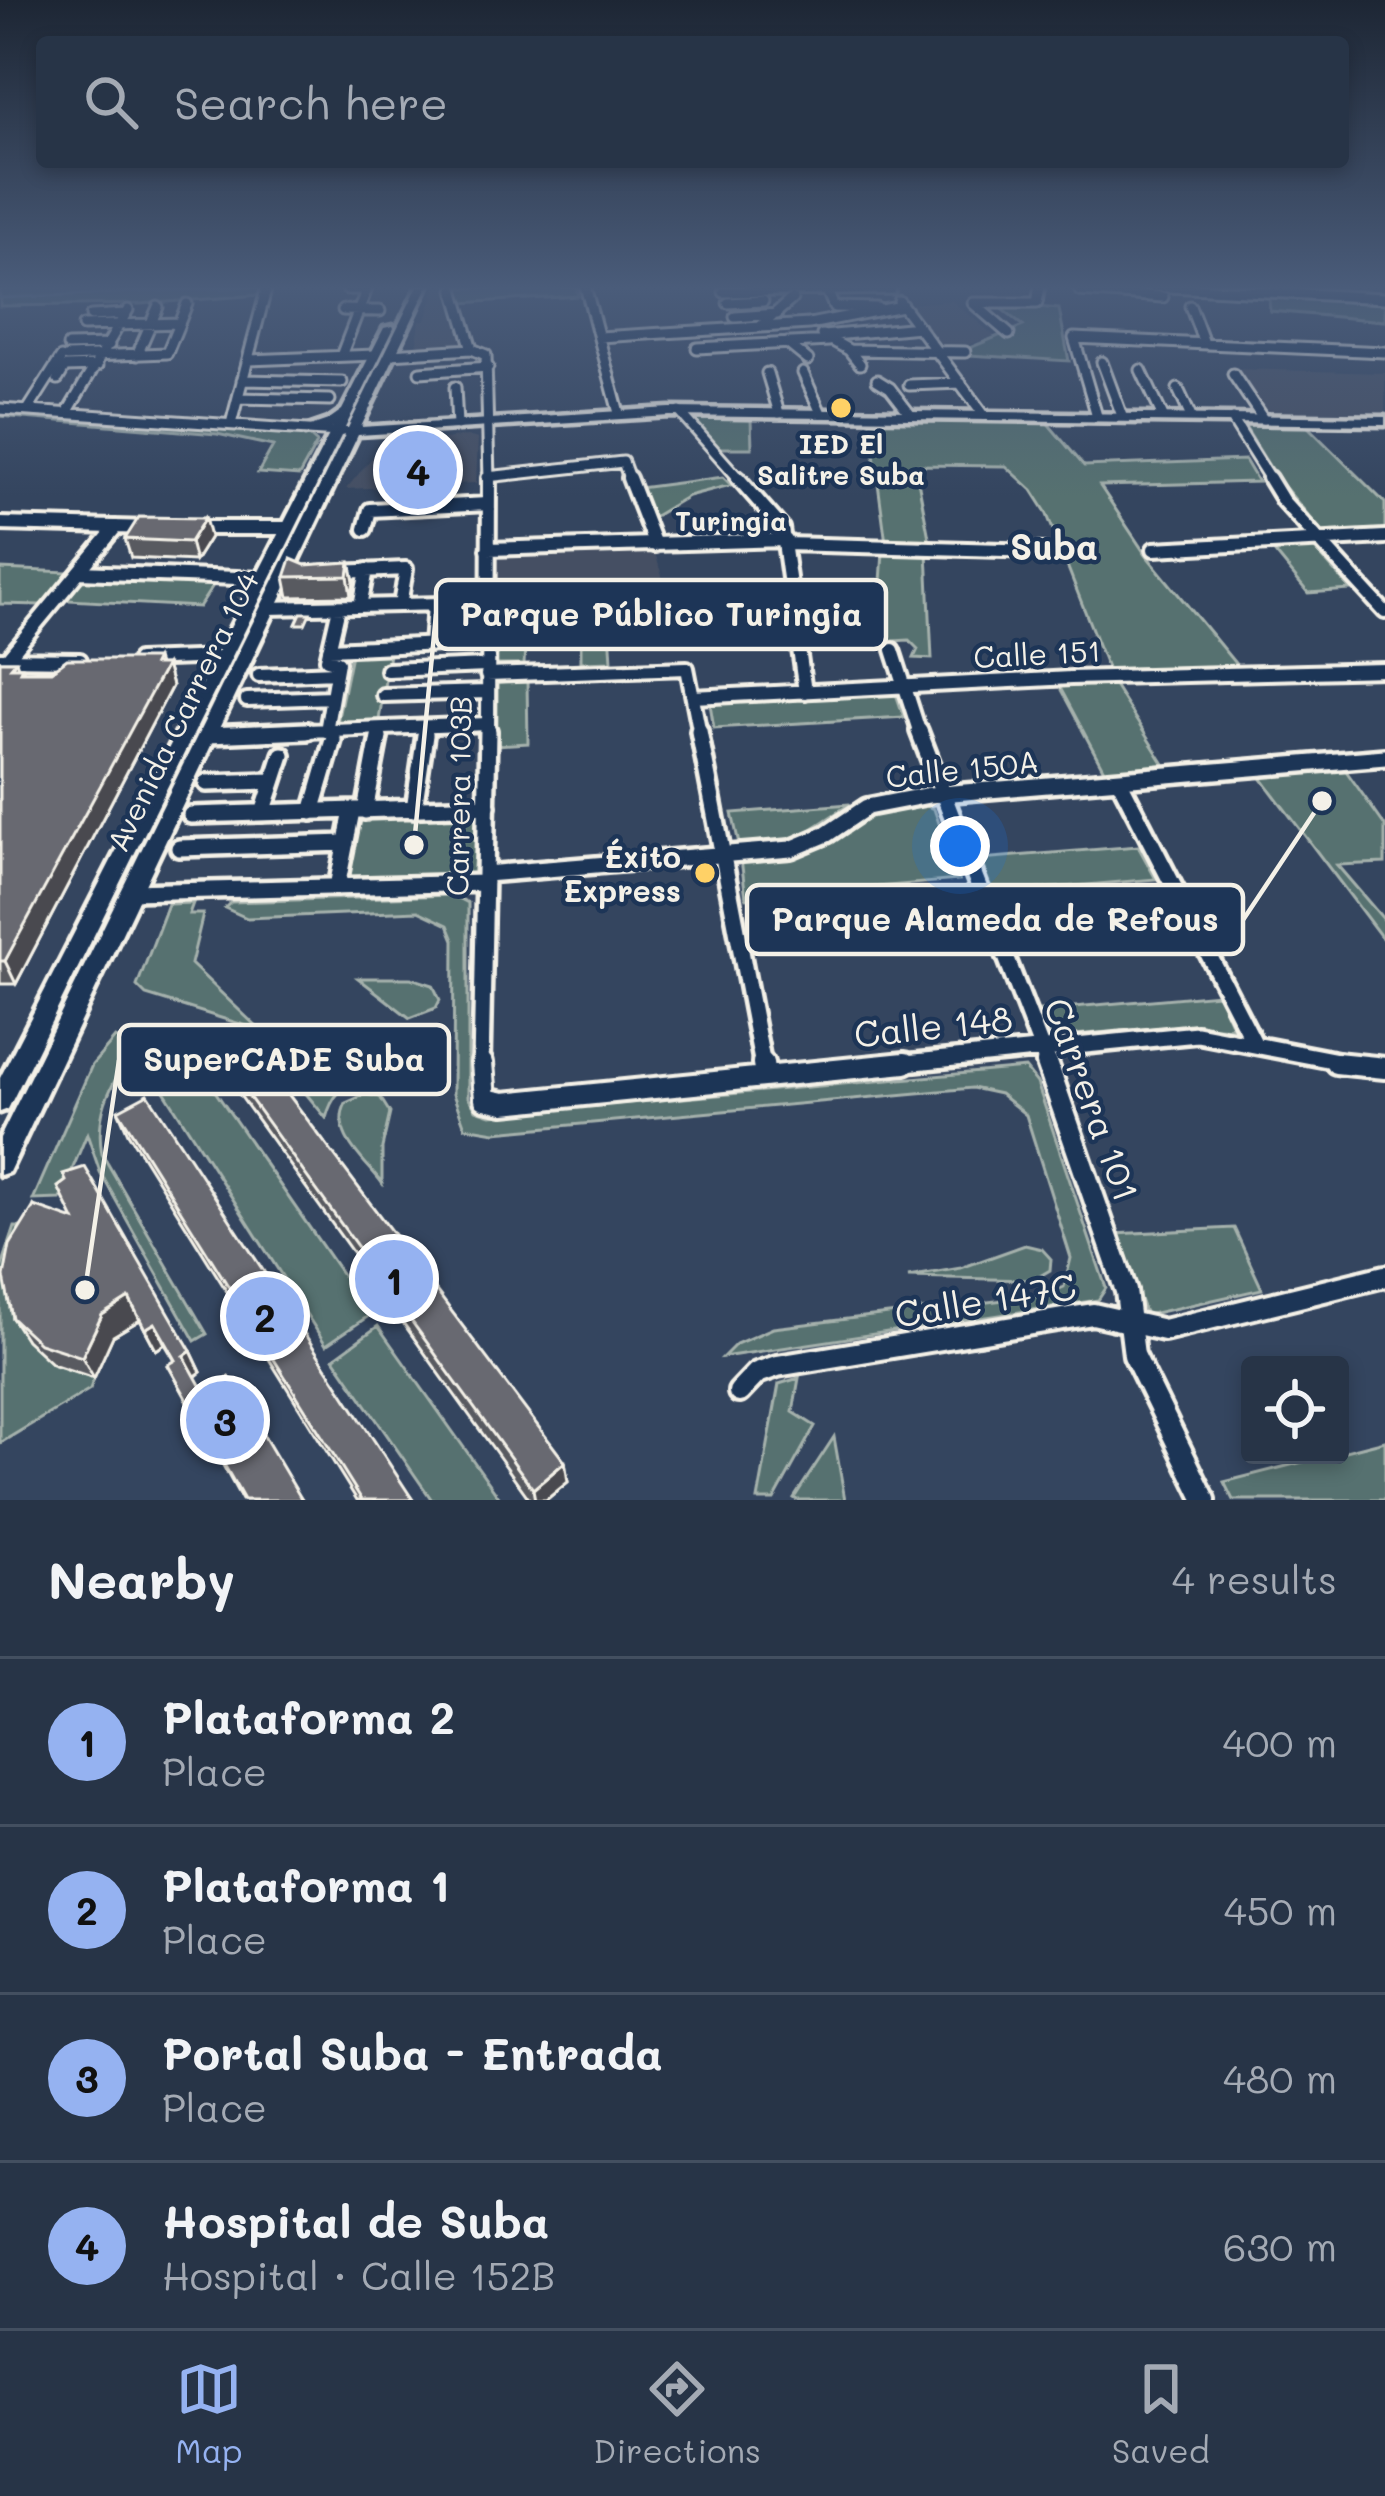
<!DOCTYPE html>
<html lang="en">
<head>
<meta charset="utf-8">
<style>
  :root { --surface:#273447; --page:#2f3c4e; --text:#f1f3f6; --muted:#a4aab4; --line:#434f60; --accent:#95b2f1 }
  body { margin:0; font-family:Mali,sans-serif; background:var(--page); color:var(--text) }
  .controls { position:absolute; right:36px; bottom:36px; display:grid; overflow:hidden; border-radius:12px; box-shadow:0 6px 18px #0003 }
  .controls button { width:108px; height:108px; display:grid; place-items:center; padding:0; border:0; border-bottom:3px solid var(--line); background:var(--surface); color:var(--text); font:60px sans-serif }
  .you { position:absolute; left:960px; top:846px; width:42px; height:42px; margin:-30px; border:9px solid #fff; border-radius:50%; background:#1a73e8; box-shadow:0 0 0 18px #1a73e833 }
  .badge { display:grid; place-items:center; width:78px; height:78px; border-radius:50%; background:var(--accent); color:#111; font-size:39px; font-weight:700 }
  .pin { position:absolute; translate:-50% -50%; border:6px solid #fff; box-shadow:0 3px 12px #0006 }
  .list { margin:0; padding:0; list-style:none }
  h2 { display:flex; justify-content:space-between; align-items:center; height:156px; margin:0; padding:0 48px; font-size:51px }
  h2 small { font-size:39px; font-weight:400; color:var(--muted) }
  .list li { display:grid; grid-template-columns:78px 1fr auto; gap:36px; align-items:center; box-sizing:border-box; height:168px; padding:0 48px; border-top:3px solid var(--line) }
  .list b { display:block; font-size:45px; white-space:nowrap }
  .list p { margin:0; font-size:39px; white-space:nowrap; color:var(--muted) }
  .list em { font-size:39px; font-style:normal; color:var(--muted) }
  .icon { flex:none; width:66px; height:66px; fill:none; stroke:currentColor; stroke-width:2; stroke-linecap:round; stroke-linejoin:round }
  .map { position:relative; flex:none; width:1385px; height:1500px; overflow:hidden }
  .search { position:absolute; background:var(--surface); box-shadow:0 6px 18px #0003; left:36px; right:36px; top:36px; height:132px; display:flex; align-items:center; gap:30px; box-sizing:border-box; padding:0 42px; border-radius:12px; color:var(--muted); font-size:45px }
  .sheet { height:828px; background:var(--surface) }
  nav { display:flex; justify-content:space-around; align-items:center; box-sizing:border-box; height:168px; border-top:3px solid var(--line); background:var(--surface); font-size:33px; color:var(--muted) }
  nav a { display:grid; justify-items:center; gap:6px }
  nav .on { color:var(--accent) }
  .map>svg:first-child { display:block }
</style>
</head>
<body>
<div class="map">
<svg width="1385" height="1500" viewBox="0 0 1385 1500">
  <rect width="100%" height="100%" fill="#34455f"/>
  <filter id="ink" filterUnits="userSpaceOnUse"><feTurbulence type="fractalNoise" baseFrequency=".00833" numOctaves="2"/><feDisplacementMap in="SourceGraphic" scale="24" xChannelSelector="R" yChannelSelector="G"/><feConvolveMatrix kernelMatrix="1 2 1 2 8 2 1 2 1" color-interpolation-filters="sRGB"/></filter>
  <g filter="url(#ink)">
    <path fill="#445064" d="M436,287H448L467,346L416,349L420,320H426Z
      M952,301L995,336L944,353L906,304Z
      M1234,369L1385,373V418L1265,416Z
      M467,436L478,439L476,483L346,489L375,454L406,444Z
      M654,549L668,596L498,604L496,550Z"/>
    <path fill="#56716f" stroke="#a5b1ac" stroke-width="3" d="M38,286L261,287L259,295L140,304L0,306V289Z
      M576,287L578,296L461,303L458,288Z
      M1269,297L1385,302V321L1270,311Z
      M994,303L1059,309L1069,361L969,355L962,351L1023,326Z
      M0,412L307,434L317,443L299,476L258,473L273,446L217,434L0,416Z
      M869,416L1045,420L1084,466L1245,460L1258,482L1100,486L1146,555L1243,673L1108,670L1046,512L1032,490L1006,466L915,465L930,543H886Z
      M689,419L751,420L752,448H718Z
      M1242,422L1304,423L1385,503V532L1325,535L1276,477Z
      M723,477L731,485L688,496L651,518L639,488Z
      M1313,547L1351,590L1308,593L1272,549Z
      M883,552H927L932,659L914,658L918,649L909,640L877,642Z
      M0,569L70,572L41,605L0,604Z
      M86,575L216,581L199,607L67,600Z
      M527,602L524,665H496L498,604Z
      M609,613L612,661L581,662V614Z
      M390,647L379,720L337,723L350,659H327L329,649Z
      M527,681L528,743L497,745V683Z
      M1112,682L1164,764L1105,772L1059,686Z
      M896,694L904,717L714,728L710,704Z
      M1344,768L1385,826V863L1337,865L1385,921V942L1259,775Z
      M920,803L934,809L959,880L746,898L741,859L810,851L829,843L860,818Z
      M850,804C802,835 801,842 739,844L732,813Z
      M479,811L473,875L346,881L359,816Z
      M1138,846L1156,879L993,893L980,859Z
      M453,895L468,903V1097L476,1110L491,1115L1025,1068L1037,1083L1106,1288L1098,1300L723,1357L736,1344L773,1328L1045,1295L1064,1287L1071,1258L1026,1115L1000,1094L972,1088L495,1132L465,1127L453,1094L454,940L448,925L418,911L247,918L225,908L231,902Z
      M193,903L189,914H203L191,964L260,1030L146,995L137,986L168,904Z
      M358,978H411L433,985L440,1000L436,1008L410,1018Z
      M1218,994L1233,1028L1187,1025L1052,1037L1040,1010Z
      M115,1038L124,1041L128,1057C109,1089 95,1115 102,1154L207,1334L195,1341L100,1172L87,1134L60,1199L33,1200L92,1065Z
      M267,1046L376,1077L408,1092C375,1082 340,1067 326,1118Z
      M191,1063L201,1071L370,1315L326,1345L164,1091L169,1069Z
      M366,1094L380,1097L390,1113L382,1148V1183C364,1159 330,1134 346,1103Z
      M15,1227L46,1228L26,1340L52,1364L94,1378L90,1389L0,1443V1272Z
      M1234,1228L1262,1289L1146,1315L1115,1234Z
      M1025,1245L1042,1249L1051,1259L1050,1270L1033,1280L908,1277L961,1268Z
      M378,1326L501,1500H432L334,1358Z
      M799,1378L793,1412L815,1426L774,1500H758L779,1384Z
      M834,1437L845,1500H797L794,1498Z
      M1385,1441V1500H1233L1224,1482Z"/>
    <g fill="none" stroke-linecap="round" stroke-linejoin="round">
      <path stroke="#889eae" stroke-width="3" d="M0,298L274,286"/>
      <defs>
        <path id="minor-far3" d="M585,286L619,413
          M1077,286L1080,291L1163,297
          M1151,286L1385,298
          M347,289H367
          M454,289L472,349L486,355L489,481
          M827,291L834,307L877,308
          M724,292L891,289
          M899,301L984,415
          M728,303L763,301
          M1190,306L1204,343
          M343,310L380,311
          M91,316L126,314
          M735,317L777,314
          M83,326L179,323
          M761,326L792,299
          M1009,334L973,303H1037L1040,286
          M822,335L849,350L860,364
          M823,336L919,327
          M599,337L809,324L902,306
          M787,343L808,360
          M68,346L109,345
          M697,348L829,341
          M849,350L965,352
          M390,354L472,349
          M137,355L158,307
          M341,356L368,286
          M67,357L167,353L187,304
          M248,360L375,355
          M1102,362L1122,416
          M1141,370L1163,417
          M420,372L488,367
          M767,373L779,413
          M803,373L821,413
          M1233,374L1263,419
          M58,379L65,367L97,366
          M242,380L342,382
          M877,380L890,388L910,414
          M909,385L961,383
          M455,387L457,425
          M1178,389L1191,417
          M238,398L330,400
          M0,409L338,432
          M28,410L61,358
          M680,412L741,481
          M67,413L128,310
          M1097,416L1074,338L1385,352
          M1232,419L1271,481
          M231,424L267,286
          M487,477L623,462L630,481"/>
        <path id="minor-far2" d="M629,478L655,545
          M738,478L782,528L805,692
          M1269,478L1283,501L1385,612
          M0,524L151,528
          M191,528H288
          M365,529L370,510L488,504
          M786,544L1044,551
          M488,549L786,540
          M1154,549L1385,537
          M80,572L263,579
          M338,572L406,569L400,605
          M360,606L367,570
          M268,608L487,603
          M431,645L434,605
          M329,649L487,642
          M893,650L920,734
          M0,659L80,660
          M7,659L116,527
          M138,660L223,657
          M387,670L487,666
          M259,675L336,672
          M487,675L687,668L700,734
          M383,695L487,692
          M693,697L1071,678L1385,670
          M247,700L332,697
          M326,731L338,662L327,659L339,607
          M230,734L488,724
          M488,734L489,478"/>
        <path id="minor-far1" d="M699,731L763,1066
          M919,731L1048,1066
          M208,735L307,731
          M1119,780L1254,1043
          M207,783L273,781
          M414,809L425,735
          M365,811L379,737
          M312,812L333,740
          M263,813L282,755
          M191,815L487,806
          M179,848L346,843
          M485,874L791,849L827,834L867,807L929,795L1385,757
          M337,887L352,811
          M131,892L485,883
          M481,1066L488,731
          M875,1066L1197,1034L1364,1066"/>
        <path id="minor" d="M482,1063L485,1099L504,1103L905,1063
          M763,1063L765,1076
          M1047,1063L1126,1291L1134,1355L1205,1500
          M1336,1063L1385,1068
          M739,1392L757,1373L777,1366L1093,1314L1164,1330L1385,1276"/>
        <path id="major" d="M418,286H428L361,427L670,408L1385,417V425L670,416L358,435L9,1172L0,1175V1138L345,435L341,436L8,1109L0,1112V1078L333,427L305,434L299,430L328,420L342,410L384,328L393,326L394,328L345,428H348Z"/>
      </defs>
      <use href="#minor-far3" stroke="#f4f1e8" stroke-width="15"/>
      <use href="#minor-far2" stroke="#f4f1e8" stroke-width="20"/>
      <use href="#minor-far1" stroke="#f4f1e8" stroke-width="24"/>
      <use href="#minor" stroke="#f4f1e8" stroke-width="28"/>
      <use href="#major" stroke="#f4f1e8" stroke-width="9"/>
      <use href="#minor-far3" stroke="#1d3557" stroke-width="9"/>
      <use href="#minor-far2" stroke="#1d3557" stroke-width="12"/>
      <use href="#minor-far1" stroke="#1d3557" stroke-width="15"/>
      <use href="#minor" stroke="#1d3557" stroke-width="20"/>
      <use href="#major" fill="#1d3557" fill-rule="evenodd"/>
    </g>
    <path fill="#595a61" stroke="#f4f1e8" stroke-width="3" d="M210,537L195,561L131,558L125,539Z
      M350,562L354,582L351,596L289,597L285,577L305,565Z
      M0,661H16L18,667H22L24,671L166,665L172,686L16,984H0Z
      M218,1054L565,1462L568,1482L546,1500H530L226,1076Z
      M118,1110L413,1500H357L128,1133Z
      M34,1206L191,1351L201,1372L195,1377L205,1394L302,1500H242L168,1365L175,1361L165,1344L156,1350L140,1320L113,1336L94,1378L52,1364L26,1340L12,1318Z"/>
    <path fill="#494a4f" stroke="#f4f1e8" stroke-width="3" d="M205,518L210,537L195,561L190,542Z
      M350,562L354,582L351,596L348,576Z
      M156,659L161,674L166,665L172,686L16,984L5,961Z
      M129,1298L140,1320L113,1336L94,1378L82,1357L102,1315Z
      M155,1323L165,1344L156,1350L145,1329Z
      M191,1351L201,1372L194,1377L184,1356Z
      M565,1462L568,1482L546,1500H535L533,1489Z"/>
    <path fill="#686971" stroke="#f4f1e8" stroke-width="3" d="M139,517L205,518L190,542L125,539Z
      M291,559L305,565L350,562L348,576L285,577Z
      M301,613H310L305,624H296Z
      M67,659H156L153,665H166L5,961H0V661H16L11,667H22L20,671H51Z
      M246,1038L565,1462L533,1489L218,1054Z
      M148,1094L413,1500H362L118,1110Z
      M85,1167L191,1351L184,1356L205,1394L229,1377L302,1500H244L168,1365L176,1360L155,1323L145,1329L129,1298L102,1315L82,1357L39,1343L12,1318L4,1277L10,1245L34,1206L74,1220L58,1187L66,1181L63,1174Z"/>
  </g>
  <linearGradient id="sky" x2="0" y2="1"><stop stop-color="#1d2634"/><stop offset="0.58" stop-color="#4a5c7a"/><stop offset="1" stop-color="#4a5c7a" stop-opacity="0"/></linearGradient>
  <rect width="1385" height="496" fill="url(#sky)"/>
  <g fill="#ffd166" stroke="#1d3557" stroke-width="4.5">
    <circle cx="841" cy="408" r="12"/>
    <circle cx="705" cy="873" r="12"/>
  </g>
  <g text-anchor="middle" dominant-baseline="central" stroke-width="9" stroke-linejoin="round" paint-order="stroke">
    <g font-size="27" font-weight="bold" fill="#f4f1e8" stroke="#1d3557">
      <text x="841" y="443">IED El<tspan x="841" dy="31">Salitre Suba</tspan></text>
    </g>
    <g font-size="27" font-weight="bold" fill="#f4f1e8" stroke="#1d3557">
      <text x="731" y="520">Turingia</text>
    </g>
    <g font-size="30" fill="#f4f1e8" stroke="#1d3557">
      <text transform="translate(1037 653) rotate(-3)">Calle 151</text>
      <text transform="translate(182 711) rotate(-64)">Avenida Carrera 104</text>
      <text transform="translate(962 768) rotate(-6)">Calle 150A</text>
      <text transform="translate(458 796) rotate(-89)">Carrera 103B</text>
    </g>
    <g font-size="30" font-weight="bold" fill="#f4f1e8" stroke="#1d3557" text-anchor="end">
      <text x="681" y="856">Éxito<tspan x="681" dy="34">Express</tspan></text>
    </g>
    <g font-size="36" font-weight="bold" fill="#f4f1e8" stroke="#1d3557">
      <text x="1054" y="545">Suba</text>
    </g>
    <g font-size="36" fill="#f4f1e8" stroke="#1d3557">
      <text transform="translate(933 1025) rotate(-6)">Calle 148</text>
      <text transform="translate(1093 1099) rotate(70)">Carrera 101</text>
      <text transform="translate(985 1299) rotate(-9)">Calle 147C</text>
    </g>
  </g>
  <path fill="none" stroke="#f4f1e8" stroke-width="4.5" d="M414 845L436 614M1322 801L1243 920M85 1290L119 1060"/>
  <g fill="#f4f1e8" stroke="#1d3557" stroke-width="4.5">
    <circle cx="414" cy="845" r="12"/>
    <circle cx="1322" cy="801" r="12"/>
    <circle cx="85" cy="1290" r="12"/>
  </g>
  <g fill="#1d3557" stroke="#f4f1e8" stroke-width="4.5">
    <rect x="436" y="580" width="450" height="69" rx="12"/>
    <rect x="747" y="885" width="496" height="69" rx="12"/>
    <rect x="119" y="1025" width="330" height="69" rx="12"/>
  </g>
  <g font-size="33" text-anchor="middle" font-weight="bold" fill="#f4f1e8">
    <text x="661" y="626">Parque Público Turingia</text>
    <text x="995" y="931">Parque Alameda de Refous</text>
    <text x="284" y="1071">SuperCADE Suba</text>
  </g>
</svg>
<div class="controls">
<button><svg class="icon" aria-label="locate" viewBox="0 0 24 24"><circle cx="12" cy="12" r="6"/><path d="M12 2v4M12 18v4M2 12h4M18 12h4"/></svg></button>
</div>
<div class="you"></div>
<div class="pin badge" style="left:394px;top:1279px">1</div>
<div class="pin badge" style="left:265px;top:1316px">2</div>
<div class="pin badge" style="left:225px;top:1420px">3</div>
<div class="pin badge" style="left:418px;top:470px">4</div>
<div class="search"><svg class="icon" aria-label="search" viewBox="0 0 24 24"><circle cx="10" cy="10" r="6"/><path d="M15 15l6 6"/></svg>Search here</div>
</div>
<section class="sheet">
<h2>Nearby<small>4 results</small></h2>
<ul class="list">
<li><span class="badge">1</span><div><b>Plataforma 2</b><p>Place</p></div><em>400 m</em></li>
<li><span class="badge">2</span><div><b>Plataforma 1</b><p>Place</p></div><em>450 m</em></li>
<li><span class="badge">3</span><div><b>Portal Suba - Entrada</b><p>Place</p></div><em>480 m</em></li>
<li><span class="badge">4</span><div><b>Hospital de Suba</b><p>Hospital · Calle 152B</p></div><em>630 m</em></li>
</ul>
</section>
<nav>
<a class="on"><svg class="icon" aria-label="map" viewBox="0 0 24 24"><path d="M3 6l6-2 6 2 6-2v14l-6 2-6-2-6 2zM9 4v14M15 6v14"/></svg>Map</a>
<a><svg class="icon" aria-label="directions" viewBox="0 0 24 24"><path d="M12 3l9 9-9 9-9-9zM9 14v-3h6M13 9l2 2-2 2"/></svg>Directions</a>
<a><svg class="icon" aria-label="saved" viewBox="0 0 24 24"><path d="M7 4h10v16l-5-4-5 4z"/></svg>Saved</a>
</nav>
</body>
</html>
